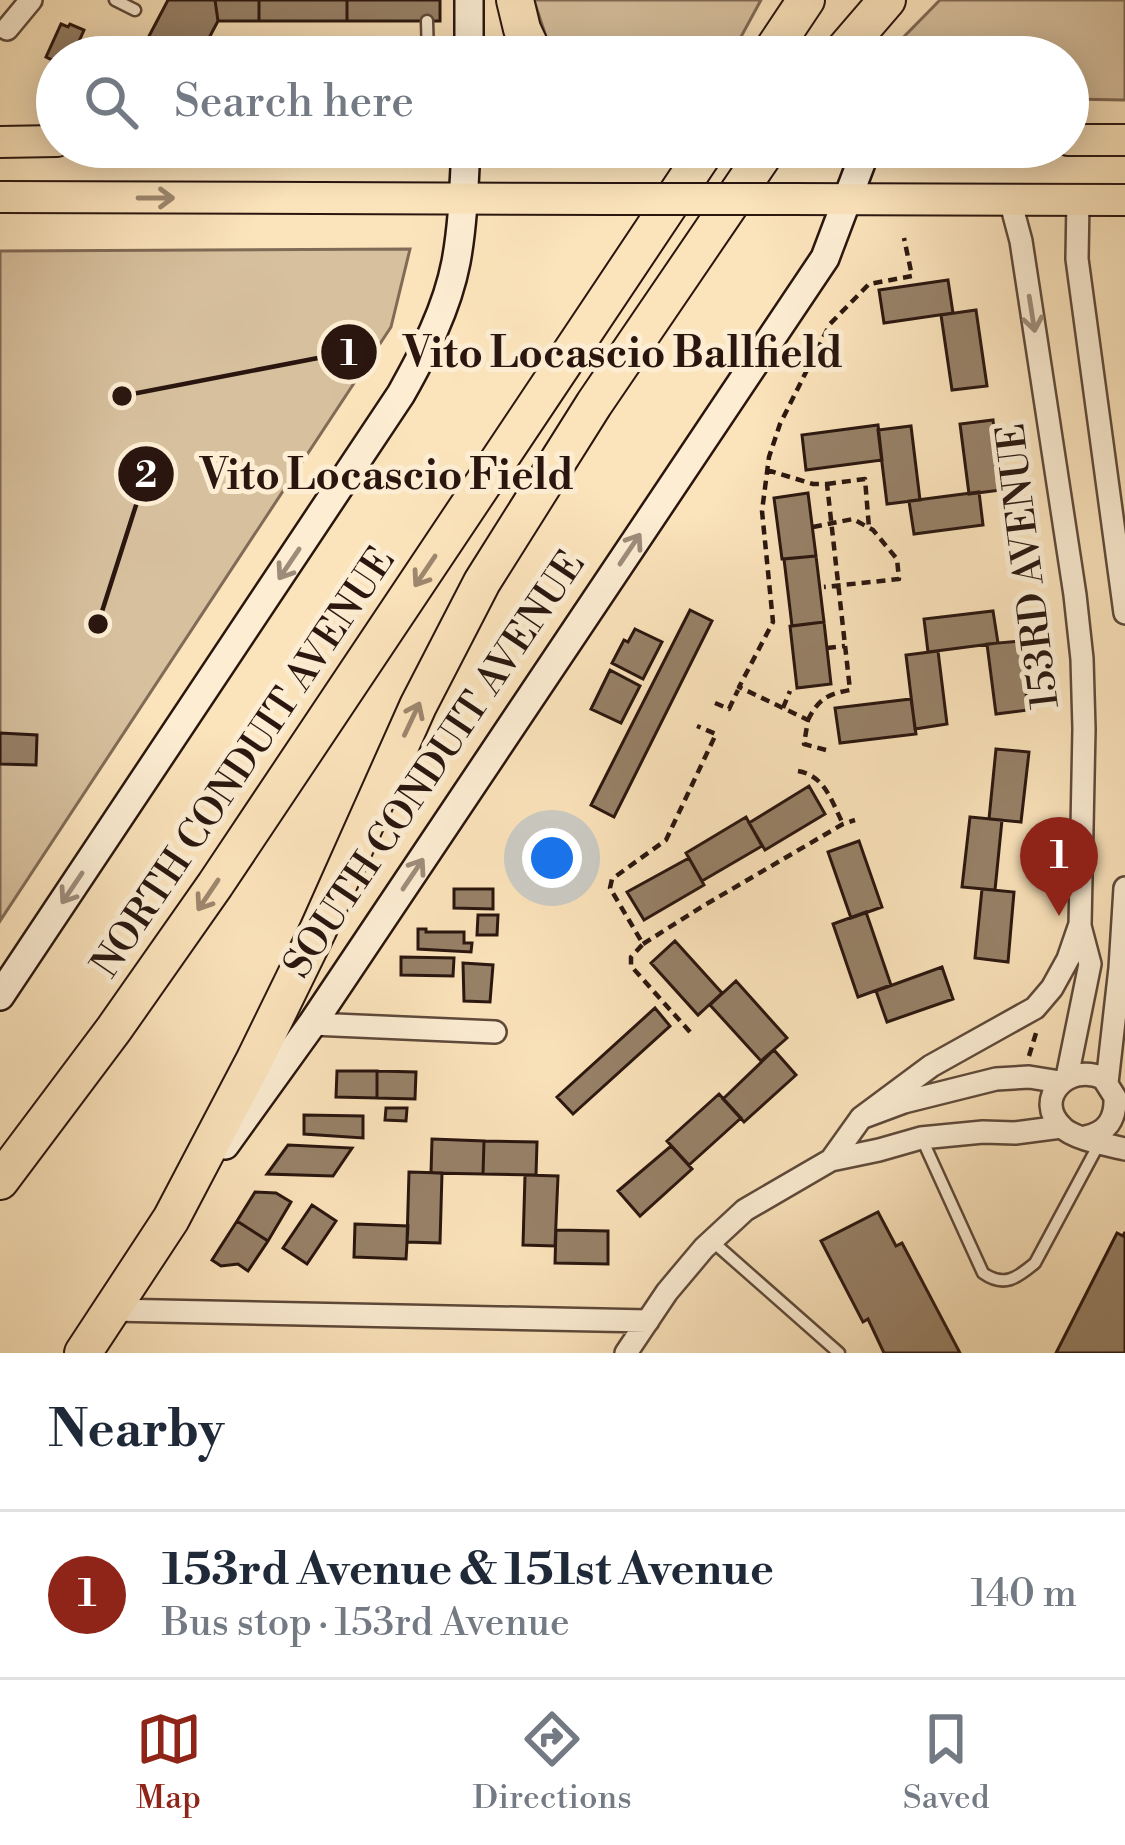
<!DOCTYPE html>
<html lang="en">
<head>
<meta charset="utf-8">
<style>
  :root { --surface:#fff; --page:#f2f2f3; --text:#1f2937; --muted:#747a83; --line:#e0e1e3; --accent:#8f2418 }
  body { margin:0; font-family:"Libre Bodoni",serif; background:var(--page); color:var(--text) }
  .you { position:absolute; left:552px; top:858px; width:42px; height:42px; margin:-30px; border:9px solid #fff; border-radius:50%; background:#1a73e8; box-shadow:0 0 0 18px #1a73e833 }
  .badge { display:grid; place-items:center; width:78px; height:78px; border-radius:50%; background:var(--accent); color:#fff; font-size:39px; font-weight:700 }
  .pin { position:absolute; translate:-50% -99px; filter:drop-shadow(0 3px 6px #0008) }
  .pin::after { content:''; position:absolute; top:63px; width:42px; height:36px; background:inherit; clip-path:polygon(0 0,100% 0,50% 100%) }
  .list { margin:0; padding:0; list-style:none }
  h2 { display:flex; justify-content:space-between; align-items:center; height:156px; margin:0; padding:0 48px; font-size:51px }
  h2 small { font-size:39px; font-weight:400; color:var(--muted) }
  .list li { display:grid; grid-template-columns:78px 1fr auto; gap:36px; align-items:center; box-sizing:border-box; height:168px; padding:0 48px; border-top:3px solid var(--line) }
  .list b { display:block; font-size:45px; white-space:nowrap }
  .list p { margin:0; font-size:39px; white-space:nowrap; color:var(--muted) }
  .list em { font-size:39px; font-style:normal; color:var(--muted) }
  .icon { flex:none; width:66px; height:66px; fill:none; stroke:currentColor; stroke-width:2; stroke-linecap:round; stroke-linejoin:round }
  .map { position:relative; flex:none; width:1125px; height:1353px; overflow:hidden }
  .search { position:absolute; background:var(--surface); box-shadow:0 6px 30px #0003; left:36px; right:36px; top:36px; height:132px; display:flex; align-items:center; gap:30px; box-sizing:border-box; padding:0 42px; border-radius:66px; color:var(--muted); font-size:45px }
  .sheet { height:324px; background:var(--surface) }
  nav { display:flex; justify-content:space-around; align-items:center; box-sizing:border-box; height:168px; border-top:3px solid var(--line); background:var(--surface); font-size:33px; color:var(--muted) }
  nav a { display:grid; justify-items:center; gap:6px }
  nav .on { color:var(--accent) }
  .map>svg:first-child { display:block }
</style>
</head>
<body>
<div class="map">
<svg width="1125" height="1353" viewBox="0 0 1125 1353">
  <rect width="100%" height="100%" fill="#fbe3bb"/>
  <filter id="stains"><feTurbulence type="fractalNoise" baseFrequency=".00167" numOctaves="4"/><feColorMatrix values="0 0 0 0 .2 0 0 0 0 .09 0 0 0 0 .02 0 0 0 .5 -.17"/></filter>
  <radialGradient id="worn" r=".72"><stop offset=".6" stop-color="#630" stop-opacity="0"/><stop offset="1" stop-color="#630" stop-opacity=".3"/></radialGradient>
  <path fill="#d7c09e" stroke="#806b56" stroke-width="3" d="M534,0H761L730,57H560L550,49Z
    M940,0H1125V100L1068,99V57H884Z
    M410,249L391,327L0,921V251Z"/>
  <path fill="#978168" stroke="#2a160f" stroke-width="3" d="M168,0H215L218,21L199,57H138Z
    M215,0H259V21H218Z
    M259,0H347V21H259Z
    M347,0H440V21H347Z
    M61,24L68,27L70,24L84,30L72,57H57V71L49,68L52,60L46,57Z
    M948,280L953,313L884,323L879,290Z
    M976,310L987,386L952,390L941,315Z
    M993,420L1001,490L969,494L960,424Z
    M878,425L882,460L806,470L802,435Z
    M911,426L920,500L887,504L878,430Z
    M979,492L983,525L914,534L909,501Z
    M808,493L816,556L782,559L774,498Z
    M816,556L824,622L792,626L784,559Z
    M690,610L712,621L614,817L591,805Z
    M993,611L998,643L928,652L924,619Z
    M824,622L831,684L797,688L790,626Z
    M635,629L662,642L643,679L612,663L624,640L628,642Z
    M1020,641L1028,710L996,714L987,644Z
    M938,651L947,724L915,729L906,655Z
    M610,670L640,686L621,723L591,709Z
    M911,699L916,734L840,743L835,708Z
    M0,733L37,735L36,765L0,764Z
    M996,749L1029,752L1021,822L989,819Z
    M809,786L825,814L765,850L749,823Z
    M746,817L762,846L702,881L686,853Z
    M970,817L1002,820L995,890L962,887Z
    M859,841L882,907L851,918L828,852Z
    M689,858L704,885L644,920L627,892Z
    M454,889H493V909L454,908Z
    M982,889L1014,892L1008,962L975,958Z
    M866,912L891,985L858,997L833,924Z
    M478,915H498L497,935H477Z
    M418,929H426V932H464V943H472L471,952L418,949Z
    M675,941L722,993L698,1015L651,963Z
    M401,957L454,958L453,976L401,975Z
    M463,963L493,965L490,1002L464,1001Z
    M942,967L953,999L887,1022L876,991Z
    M736,981L787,1038L761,1061L710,1005Z
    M655,1008L670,1026L573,1114L557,1097Z
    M774,1050L796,1075L744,1122L723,1099Z
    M337,1071H377V1098L336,1097Z
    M377,1071L416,1072L415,1099L377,1098Z
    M719,1094L741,1118L689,1165L667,1141Z
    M386,1108H407L406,1121L385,1120Z
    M304,1115L363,1116V1138L304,1134Z
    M432,1139L484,1141L483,1174L431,1173Z
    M484,1141L537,1142L536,1175L483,1174Z
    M288,1145L352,1148L333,1176L267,1174Z
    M671,1146L692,1169L640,1216L618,1191Z
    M409,1172L442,1173L440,1243L407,1242Z
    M525,1175L558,1176L555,1246L523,1245Z
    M255,1192L276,1193L291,1202L268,1241L237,1221Z
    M312,1205L336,1221L307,1264L283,1248Z
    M878,1212L896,1246L902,1243L960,1353H884L868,1319L863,1322L821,1241Z
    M237,1221L268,1241L248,1271L238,1264L221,1266L212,1260Z
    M355,1224L408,1226L406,1259L354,1257Z
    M556,1230L608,1231V1264L555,1263Z
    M1125,1232V1353H1056L1117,1233L1123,1236Z"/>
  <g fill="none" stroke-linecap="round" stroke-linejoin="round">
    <defs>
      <path id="lane" d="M115,0L135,10
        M427,21L428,57
        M922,1139L983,1273C1004,1288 1017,1278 1035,1263L1100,1142
        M712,1241L839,1353"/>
      <path id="street" d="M7,29L31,0
        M1010,200L1021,241L1075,595L1082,659L1084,729L1080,926L1090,964L1067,1077
        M1078,200L1077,259L1125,613
        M312,1024L495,1032
        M1107,1083L1120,968L1125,888
        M861,1118L931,1066L1035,1008L1052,988L1068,959L1079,927
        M1085,1137C1107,1133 1116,1119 1115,1097L1103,1078C1067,1062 1033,1100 1062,1127C1073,1139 1109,1145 1125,1149
        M831,1160L861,1118L904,1102L996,1079L1029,1077L1060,1082
        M112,1310L648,1321
        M626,1353L667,1292L704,1248L745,1210L831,1160L879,1150L921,1138L983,1132L1015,1133L1061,1127"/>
      <path id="secondary" d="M469,57V0
        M0,996L401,394C424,353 447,309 456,262C463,224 464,185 466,147
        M225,1145L312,1024L825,258L867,147"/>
      <path id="primary" d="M1068,140H1125
        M0,142L57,141
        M0,197L611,199
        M791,199L1125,200"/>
      <path id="highway" d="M515,0L522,29L535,57
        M768,57L806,0
        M838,57L887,0
        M0,1181L114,1029L215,885L708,147
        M83,1353L171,1219L255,1059L318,930L418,706L482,582L594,404L769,147"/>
    </defs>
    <use href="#lane" stroke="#5e493a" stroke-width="15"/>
    <use href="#street" stroke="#5e493a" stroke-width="26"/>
    <use href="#secondary" stroke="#2a160f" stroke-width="32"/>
    <use href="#primary" stroke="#2a160f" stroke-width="34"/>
    <use href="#highway" stroke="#2a160f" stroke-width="40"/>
    <path stroke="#2a160f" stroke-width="4.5" stroke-dasharray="9 6" stroke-linecap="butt" d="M767,470L813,484H827L850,690C828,694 818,699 808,720
      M827,484L865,479L869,528
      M813,527L853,519L873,530L897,559L899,579L824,587
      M827,648L845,646
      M715,703L729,709L738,690
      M783,708L790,691
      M826,750L804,744L808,720L739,687L773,622L762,511L769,457L780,424L830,324L869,284L912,276L904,238
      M798,771C825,776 831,800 843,824
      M643,944L703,906L843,824L855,820
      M690,1032L631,966V957L643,944L610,888L612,879L666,840L716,734L697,726
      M1029,1056L1036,1033"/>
    <use href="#lane" stroke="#fcedd3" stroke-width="10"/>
    <use href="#street" stroke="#fcedd3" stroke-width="21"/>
    <use href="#secondary" stroke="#fcedd3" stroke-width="27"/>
    <use href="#primary" stroke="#fbe3bb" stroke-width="30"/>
    <use href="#highway" stroke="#fbe3bb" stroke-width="36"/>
    <defs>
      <path id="primary-bridge" d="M611,199H791"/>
    </defs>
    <use href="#primary-bridge" stroke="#2a160f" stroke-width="34" stroke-linecap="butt"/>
    <use href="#primary-bridge" stroke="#fbe3bb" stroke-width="30"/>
  </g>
  <defs><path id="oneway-shaft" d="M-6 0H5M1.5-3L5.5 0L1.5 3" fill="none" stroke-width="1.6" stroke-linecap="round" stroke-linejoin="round" transform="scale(3)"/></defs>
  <g stroke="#9d876e">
    <use href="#oneway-shaft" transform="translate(156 198)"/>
    <use href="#oneway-shaft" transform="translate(425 571) rotate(124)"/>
    <use href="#oneway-shaft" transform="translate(412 719) rotate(-65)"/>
    <use href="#oneway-shaft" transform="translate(208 895) rotate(124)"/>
  </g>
  <g stroke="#9e8c7b">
    <use href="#oneway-shaft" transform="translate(1032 314) rotate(81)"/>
    <use href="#oneway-shaft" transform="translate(630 549) rotate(-56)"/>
    <use href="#oneway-shaft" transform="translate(289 564) rotate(124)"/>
    <use href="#oneway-shaft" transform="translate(413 874) rotate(-56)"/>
    <use href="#oneway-shaft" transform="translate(72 888) rotate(124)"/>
  </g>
  <g text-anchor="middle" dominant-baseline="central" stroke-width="10" stroke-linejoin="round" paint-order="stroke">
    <g font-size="39" fill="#2a160f" stroke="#fcedd3">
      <text transform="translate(1029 566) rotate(-97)">153RD AVENUE</text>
      <text transform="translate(244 763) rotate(-56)">NORTH CONDUIT AVENUE</text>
      <text transform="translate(435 765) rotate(-56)">SOUTH CONDUIT AVENUE</text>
    </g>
  </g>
  <path fill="none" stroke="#2a160f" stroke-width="4.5" d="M122 396L349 352M98 624L146 474"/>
  <g fill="#2a160f" stroke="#fcedd3" stroke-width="4.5">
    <circle cx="122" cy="396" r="12"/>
    <circle cx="98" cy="624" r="12"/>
    <circle cx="349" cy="352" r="30"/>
    <circle cx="146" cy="474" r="30"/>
  </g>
  <g font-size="36" text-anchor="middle" font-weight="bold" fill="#fff">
    <text x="349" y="365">1</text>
    <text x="146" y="487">2</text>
  </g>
  <g font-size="42" text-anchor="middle" font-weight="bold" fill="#2a160f" stroke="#fcedd3" stroke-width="10" stroke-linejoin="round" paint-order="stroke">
    <text x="623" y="367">Vito Locascio Ballfield</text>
    <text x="387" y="489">Vito Locascio Field</text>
  </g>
  <rect width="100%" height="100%" filter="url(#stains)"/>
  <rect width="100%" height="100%" fill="url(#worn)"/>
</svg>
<div class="you"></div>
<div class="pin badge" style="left:1059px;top:916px">1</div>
<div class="search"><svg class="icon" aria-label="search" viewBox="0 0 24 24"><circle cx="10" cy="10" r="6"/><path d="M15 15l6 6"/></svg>Search here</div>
</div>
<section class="sheet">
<h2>Nearby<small></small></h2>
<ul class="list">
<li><span class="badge">1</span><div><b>153rd Avenue &amp; 151st Avenue</b><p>Bus stop · 153rd Avenue</p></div><em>140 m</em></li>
</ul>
</section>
<nav>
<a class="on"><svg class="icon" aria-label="map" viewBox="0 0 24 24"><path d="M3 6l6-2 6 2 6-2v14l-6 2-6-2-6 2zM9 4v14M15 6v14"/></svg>Map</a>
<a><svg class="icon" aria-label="directions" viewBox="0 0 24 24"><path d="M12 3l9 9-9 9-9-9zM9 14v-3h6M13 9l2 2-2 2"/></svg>Directions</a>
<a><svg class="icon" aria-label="saved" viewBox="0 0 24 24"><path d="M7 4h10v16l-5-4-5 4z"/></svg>Saved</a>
</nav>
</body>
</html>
